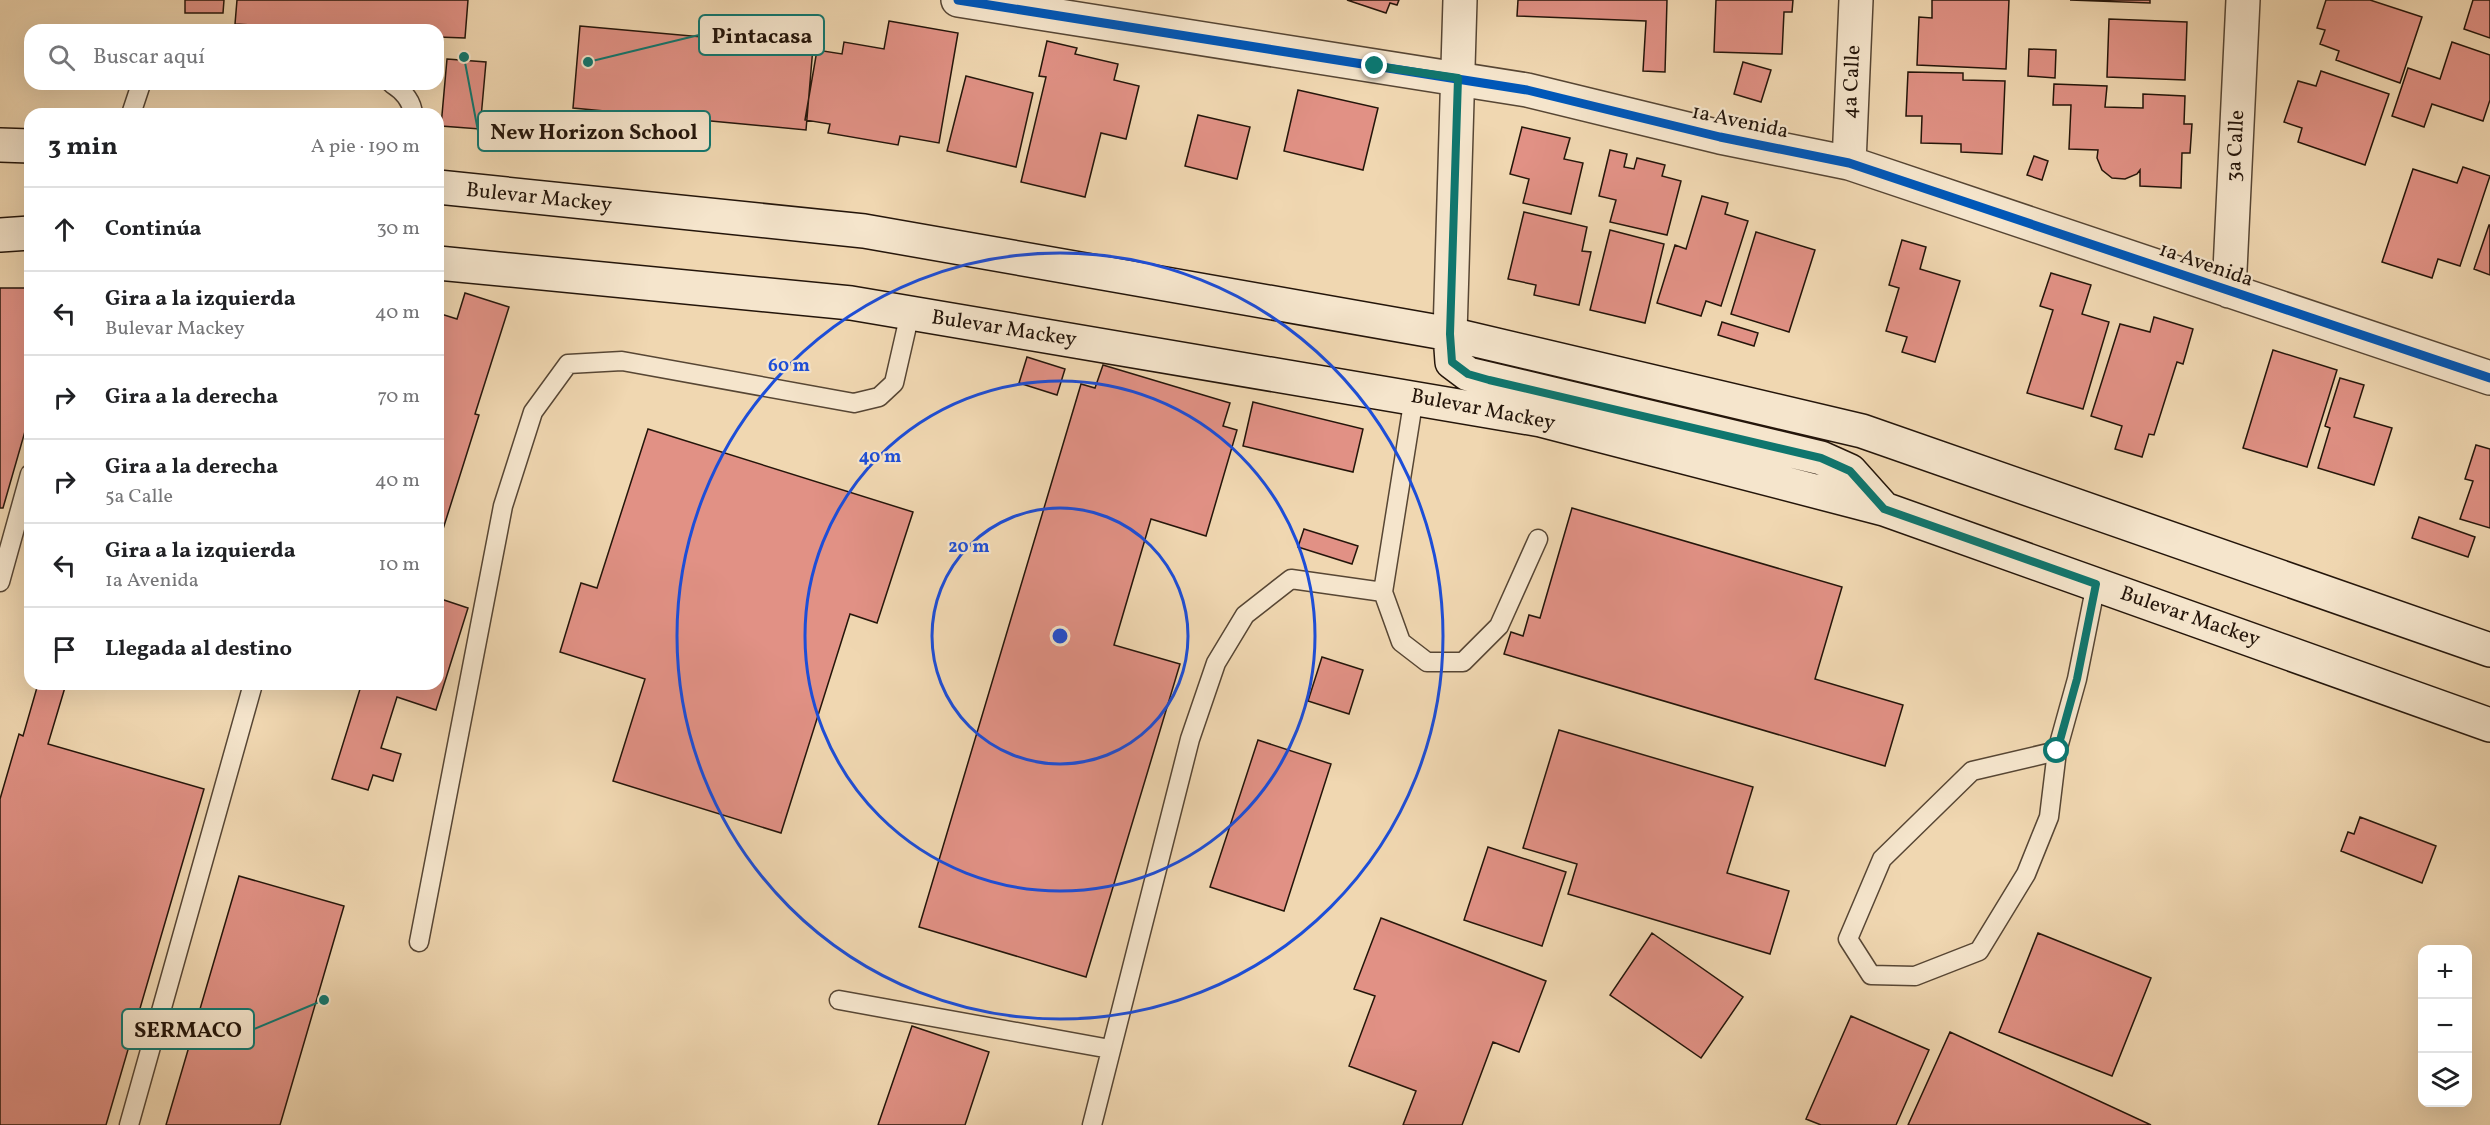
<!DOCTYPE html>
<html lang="es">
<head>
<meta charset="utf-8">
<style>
  :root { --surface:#fff; --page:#f6f6f6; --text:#202124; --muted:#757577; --line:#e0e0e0 }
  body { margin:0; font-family:Vollkorn,serif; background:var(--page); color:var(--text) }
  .controls { position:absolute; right:18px; bottom:18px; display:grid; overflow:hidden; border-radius:12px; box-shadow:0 6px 24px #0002 }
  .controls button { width:54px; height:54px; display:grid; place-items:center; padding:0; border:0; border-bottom:2px solid var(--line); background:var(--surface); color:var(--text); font:30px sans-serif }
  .stop { position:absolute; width:18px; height:18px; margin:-14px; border:4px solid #0f766e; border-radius:50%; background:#fff }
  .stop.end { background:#0f766e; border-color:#fff; box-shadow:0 2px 6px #0008 }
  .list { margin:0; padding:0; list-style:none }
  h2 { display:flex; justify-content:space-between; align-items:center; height:78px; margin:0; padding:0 24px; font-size:26px }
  h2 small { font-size:20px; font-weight:400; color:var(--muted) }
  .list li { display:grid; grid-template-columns:39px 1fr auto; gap:18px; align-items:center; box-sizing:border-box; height:84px; padding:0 24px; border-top:2px solid var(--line) }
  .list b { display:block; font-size:22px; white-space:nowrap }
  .list p { margin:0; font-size:20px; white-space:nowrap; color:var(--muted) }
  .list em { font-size:20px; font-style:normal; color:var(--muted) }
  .icon { flex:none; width:33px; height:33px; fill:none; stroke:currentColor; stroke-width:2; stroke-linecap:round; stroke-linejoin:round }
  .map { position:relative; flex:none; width:2490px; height:1125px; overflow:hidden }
  .search { position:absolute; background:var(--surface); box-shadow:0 6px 24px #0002; left:24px; top:24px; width:420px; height:66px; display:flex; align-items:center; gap:15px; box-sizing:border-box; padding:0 21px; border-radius:18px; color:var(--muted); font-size:22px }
  .panel { position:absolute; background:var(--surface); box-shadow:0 6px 24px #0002; left:24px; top:108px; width:420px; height:582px; border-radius:18px }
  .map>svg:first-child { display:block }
</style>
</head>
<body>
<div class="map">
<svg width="2490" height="1125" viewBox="0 0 2490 1125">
  <rect width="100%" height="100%" fill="#f0d7b1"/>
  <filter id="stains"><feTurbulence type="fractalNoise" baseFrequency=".00333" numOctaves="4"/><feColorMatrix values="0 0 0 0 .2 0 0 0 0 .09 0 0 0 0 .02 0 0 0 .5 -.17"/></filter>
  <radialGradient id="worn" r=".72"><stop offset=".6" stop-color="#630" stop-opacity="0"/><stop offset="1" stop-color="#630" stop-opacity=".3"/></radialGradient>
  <path fill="#e19185" stroke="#24150a" stroke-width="1.5" d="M185,0H224L223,13H185Z
    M237,0H468L465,38L438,37V30H331L235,24Z
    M1347,0H1399L1397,5L1390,3L1386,13Z
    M1518,0H1667L1665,72L1643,71L1646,21L1517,16Z
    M1716,0H1793L1792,12H1784L1782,54L1714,52Z
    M1932,0H2009L2006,69L1917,65L1919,17L1932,18Z
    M2070,0H2150V3Z
    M2326,0H2370L2422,17L2400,83L2336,60L2339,51L2320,44L2325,30L2317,28Z
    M2473,0H2490V38L2464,29Z
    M2109,19L2187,22L2185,80L2107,77Z
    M889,21L958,33L939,143L900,136L898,145L828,133L830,124L805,120L817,50L842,54L844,42L884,49Z
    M580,26L813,47L806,130L573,108Z
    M1047,41L1077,48L1075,54L1118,64L1114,80L1139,86L1126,139L1101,133L1085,197L1021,182L1046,77L1039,76Z
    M2452,42L2490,55V100L2483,121L2432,104L2424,127L2392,116L2408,68L2440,79Z
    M2029,49L2056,50L2055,78L2028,76Z
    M447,59L486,62L480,129L441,126Z
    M1743,62L1771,70L1761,102L1734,94Z
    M2321,71L2389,94L2365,165L2298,142L2302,128L2284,122L2298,81L2316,86Z
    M1908,72L1963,73V80L2005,81L2002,154L1961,152V144L1921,143L1922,116H1906Z
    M966,76L1033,93L1016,167L947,151Z
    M2054,84L2107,86L2105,107L2143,108V94L2185,96L2184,124H2192L2190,153H2182L2181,188L2140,186V170L2137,174L2125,179L2112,178L2102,170L2097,158L2098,150L2069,149L2071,105H2053Z
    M1298,90L1378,108L1363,170L1284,151Z
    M1198,115L1250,127L1237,179L1185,166Z
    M1522,127L1570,138L1564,159L1583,163L1571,214L1523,203L1529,179L1510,174Z
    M1610,150L1627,154L1624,167L1634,169L1637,158L1665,165L1662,176L1681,181L1667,235L1610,222L1616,200L1599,196Z
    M2034,156L2048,161L2042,180L2027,175Z
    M2463,167L2490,176L2460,266L2438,259L2432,278L2382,262L2413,169L2457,183Z
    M1702,196L1728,203L1725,214L1748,221L1721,306L1706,301L1701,316L1657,303L1675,245L1686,249Z
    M1524,212L1587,227L1582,251L1591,252L1579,305L1534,295L1536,285L1508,279Z
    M2489,225H2490V275L2474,269Z
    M1610,230L1664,244L1645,323L1590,310Z
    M1756,232L1815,250L1789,332L1731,314Z
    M1902,240L1926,247L1920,269L1960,281L1935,362L1902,352L1907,337L1886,331L1899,288L1889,285Z
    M2051,273L2091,285L2082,314L2109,322L2083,409L2027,393L2053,310L2040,306Z
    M0,288H30V414L3,508H0Z
    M465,293L509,307L475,414L479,415L438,545V313L457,319Z
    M2154,317L2193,329L2183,364L2177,362L2154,435L2149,434L2142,457L2115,449L2122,426L2091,416L2120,324L2150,332Z
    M1722,322L1758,333L1754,346L1718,335Z
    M2273,350L2337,370L2307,467L2243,448Z
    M1027,357L1065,369L1057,395L1019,383Z
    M1103,365L1230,403L1223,426L1237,430L1206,536L1151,519L1114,645L1180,664L1086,977L919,927L1081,384L1095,388Z
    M2340,378L2364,385L2354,417L2392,428L2374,485L2318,468L2330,428L2325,426Z
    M1253,402L1363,429L1353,472L1243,446Z
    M648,429L913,512L877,623L850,614L781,833L613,781L645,679L560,652L581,583L597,588Z
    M2476,445L2490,449V528L2460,519L2473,481L2465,479Z
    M1572,508L1842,587L1815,679L1903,705L1885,766L1504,654L1511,632L1523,636L1529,615L1540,618Z
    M2419,517L2475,537L2468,557L2412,538Z
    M1304,529L1358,546L1352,564L1298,547Z
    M438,598L468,608L436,710L397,697L381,748L401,754L393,781L373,775L368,790L332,779L361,686L356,684H438Z
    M1322,657L1363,670L1349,714L1308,701Z
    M38,684H66L48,744L204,789L106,1125H0V799L19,734L23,736Z
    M1559,730L1753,787L1727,873L1789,891L1770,954L1568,894L1577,864L1523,848Z
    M1258,740L1331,764L1284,911L1210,887Z
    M2360,817L2436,846L2422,883L2341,851L2348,832L2354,834Z
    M1488,847L1566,872L1542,946L1464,920Z
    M239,876L344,906L280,1125H166Z
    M1381,918L1546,981L1519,1052L1493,1042L1462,1125H1403L1416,1091L1349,1066L1375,996L1354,989Z
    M1652,933L1743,997L1701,1058L1610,995Z
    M2038,933L2151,978L2112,1076L1999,1032Z
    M1851,1016L1929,1050L1896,1125H1821L1806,1119Z
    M912,1026L989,1052L965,1125H878Z
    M1950,1032L2151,1125H1908Z"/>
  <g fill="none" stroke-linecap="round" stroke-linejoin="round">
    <defs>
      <path id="service" d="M392,84C403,91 412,101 413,114
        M131,114L141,84
        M1414,397L1383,592L1401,642L1427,662H1463L1499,626L1538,539
        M0,582L30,474
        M2057,751L1972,771L1882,859L1848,939L1871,975L1915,976L1979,951L2026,874L2049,817L2057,751L2077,679L2096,584
        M419,942L503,506L533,412L568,364L622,361L854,403L879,397L894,383L910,313
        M839,1000L1110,1049
        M129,1125L253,684
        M1092,1125L1190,739L1216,663L1245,615L1291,579L1383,592"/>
      <path id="minor" d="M958,0L1527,90L1720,137L1849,163L2490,378
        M1849,163L1856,0
        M2229,291L2243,0"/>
      <path id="tertiary" d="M1450,334L1460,0"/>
      <path id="secondary" d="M0,145L30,146
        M438,187L864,231L1450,334L1862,431L2490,650
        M0,235L30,233
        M438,263L851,303L1541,420L1884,509L2490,725
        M1450,334L1452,362L1468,374L1821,458L1850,471L1884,509"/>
    </defs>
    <use href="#service" stroke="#574634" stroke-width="21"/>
    <use href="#minor" stroke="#574634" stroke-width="36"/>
    <use href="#tertiary" stroke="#574634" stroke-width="36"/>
    <use href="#secondary" stroke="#24150a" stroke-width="36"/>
    <use href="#service" stroke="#f5e5cc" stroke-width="18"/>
    <use href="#minor" stroke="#f5e5cc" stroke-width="33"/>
    <use href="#tertiary" stroke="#f5e5cc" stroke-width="33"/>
    <use href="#secondary" stroke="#f5e5cc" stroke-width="33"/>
    <defs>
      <path id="cycleway" d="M958,0L1527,90L1720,137L1849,163L2490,378"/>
    </defs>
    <use href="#cycleway" stroke="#f5e5cc" stroke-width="13"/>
    <use href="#cycleway" stroke="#0057b8" stroke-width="9"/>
  </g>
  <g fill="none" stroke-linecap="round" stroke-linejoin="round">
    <path stroke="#0f766e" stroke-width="8" d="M1375,66L1458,78L1450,334L1452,362L1468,374L1489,380L1821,458L1850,471L1884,509L2096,584L2077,679L2057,751"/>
  </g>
  <g fill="none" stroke="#1d4ed8" stroke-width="3">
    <circle cx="1060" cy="636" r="128"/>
    <circle cx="1060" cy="636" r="255"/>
    <circle cx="1060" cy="636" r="383"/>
  </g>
  <g text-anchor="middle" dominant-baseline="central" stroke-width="4.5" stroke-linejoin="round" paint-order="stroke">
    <g font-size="21" fill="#24150a" stroke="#f5e5cc">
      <text transform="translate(1852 82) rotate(-87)">4a Calle</text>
      <text transform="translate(1740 122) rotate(12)">1a Avenida</text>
      <text transform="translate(2236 146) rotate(-87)">3a Calle</text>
      <text transform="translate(539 198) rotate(6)">Bulevar Mackey</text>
      <text transform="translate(2206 265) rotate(19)">1a Avenida</text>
      <text transform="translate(1004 329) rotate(9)">Bulevar Mackey</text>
      <text transform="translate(1483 410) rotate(11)">Bulevar Mackey</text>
      <text transform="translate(2190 617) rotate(19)">Bulevar Mackey</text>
    </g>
  </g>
  <circle cx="1060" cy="636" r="9" fill="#1d4ed8" stroke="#f5e5cc" stroke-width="3"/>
  <g font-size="18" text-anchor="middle" font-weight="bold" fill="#1d4ed8" stroke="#f5e5cc" stroke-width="4.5" stroke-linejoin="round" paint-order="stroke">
    <text x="789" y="371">60 m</text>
    <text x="880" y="462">40 m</text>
    <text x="969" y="552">20 m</text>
  </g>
  <path fill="none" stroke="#0f766e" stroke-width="2" d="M588 62L699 35M464 57L478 131M324 1000L254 1029"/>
  <g fill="#0f766e" stroke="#f5e5cc" stroke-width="2">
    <circle cx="588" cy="62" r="6"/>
    <circle cx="464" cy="57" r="6"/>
    <circle cx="324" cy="1000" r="6"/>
  </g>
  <g fill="#f5e5cc" stroke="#0f766e" stroke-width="2">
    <rect x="699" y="15" width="125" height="40" rx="6"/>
    <rect x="478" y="111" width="232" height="40" rx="6"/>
    <rect x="122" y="1009" width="132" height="40" rx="6"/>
  </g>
  <g font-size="22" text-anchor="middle" font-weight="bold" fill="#24150a">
    <text x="762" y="43">Pintacasa</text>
    <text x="594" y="139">New Horizon School</text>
    <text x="188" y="1037">SERMACO</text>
  </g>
  <rect width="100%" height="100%" filter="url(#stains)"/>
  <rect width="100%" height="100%" fill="url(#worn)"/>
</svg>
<div class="controls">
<button>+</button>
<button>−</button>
<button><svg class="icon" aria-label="layers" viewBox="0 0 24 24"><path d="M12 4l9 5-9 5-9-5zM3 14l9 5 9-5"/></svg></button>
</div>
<div class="stop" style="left:2057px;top:751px"></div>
<div class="stop end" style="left:1375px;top:66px"></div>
<div class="search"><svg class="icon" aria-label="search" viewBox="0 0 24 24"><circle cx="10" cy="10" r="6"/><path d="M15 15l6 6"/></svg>Buscar aquí</div>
<section class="panel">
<h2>3 min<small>A pie · 190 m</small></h2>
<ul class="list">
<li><svg class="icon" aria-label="ahead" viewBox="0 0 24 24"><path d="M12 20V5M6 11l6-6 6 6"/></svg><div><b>Continúa</b></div><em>30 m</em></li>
<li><svg class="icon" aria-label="left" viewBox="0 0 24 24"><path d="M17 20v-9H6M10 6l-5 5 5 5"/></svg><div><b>Gira a la izquierda</b><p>Bulevar Mackey</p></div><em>40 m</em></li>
<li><svg class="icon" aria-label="right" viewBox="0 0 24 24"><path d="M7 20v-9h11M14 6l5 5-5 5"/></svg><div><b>Gira a la derecha</b></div><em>70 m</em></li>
<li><svg class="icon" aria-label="right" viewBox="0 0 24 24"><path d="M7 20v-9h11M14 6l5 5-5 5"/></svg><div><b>Gira a la derecha</b><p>5a Calle</p></div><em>40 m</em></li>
<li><svg class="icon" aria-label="left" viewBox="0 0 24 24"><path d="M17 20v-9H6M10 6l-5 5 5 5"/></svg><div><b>Gira a la izquierda</b><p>1a Avenida</p></div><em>10 m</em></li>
<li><svg class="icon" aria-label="arrive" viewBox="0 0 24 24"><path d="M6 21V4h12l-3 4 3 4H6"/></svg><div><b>Llegada al destino</b></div></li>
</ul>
</section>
</div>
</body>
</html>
